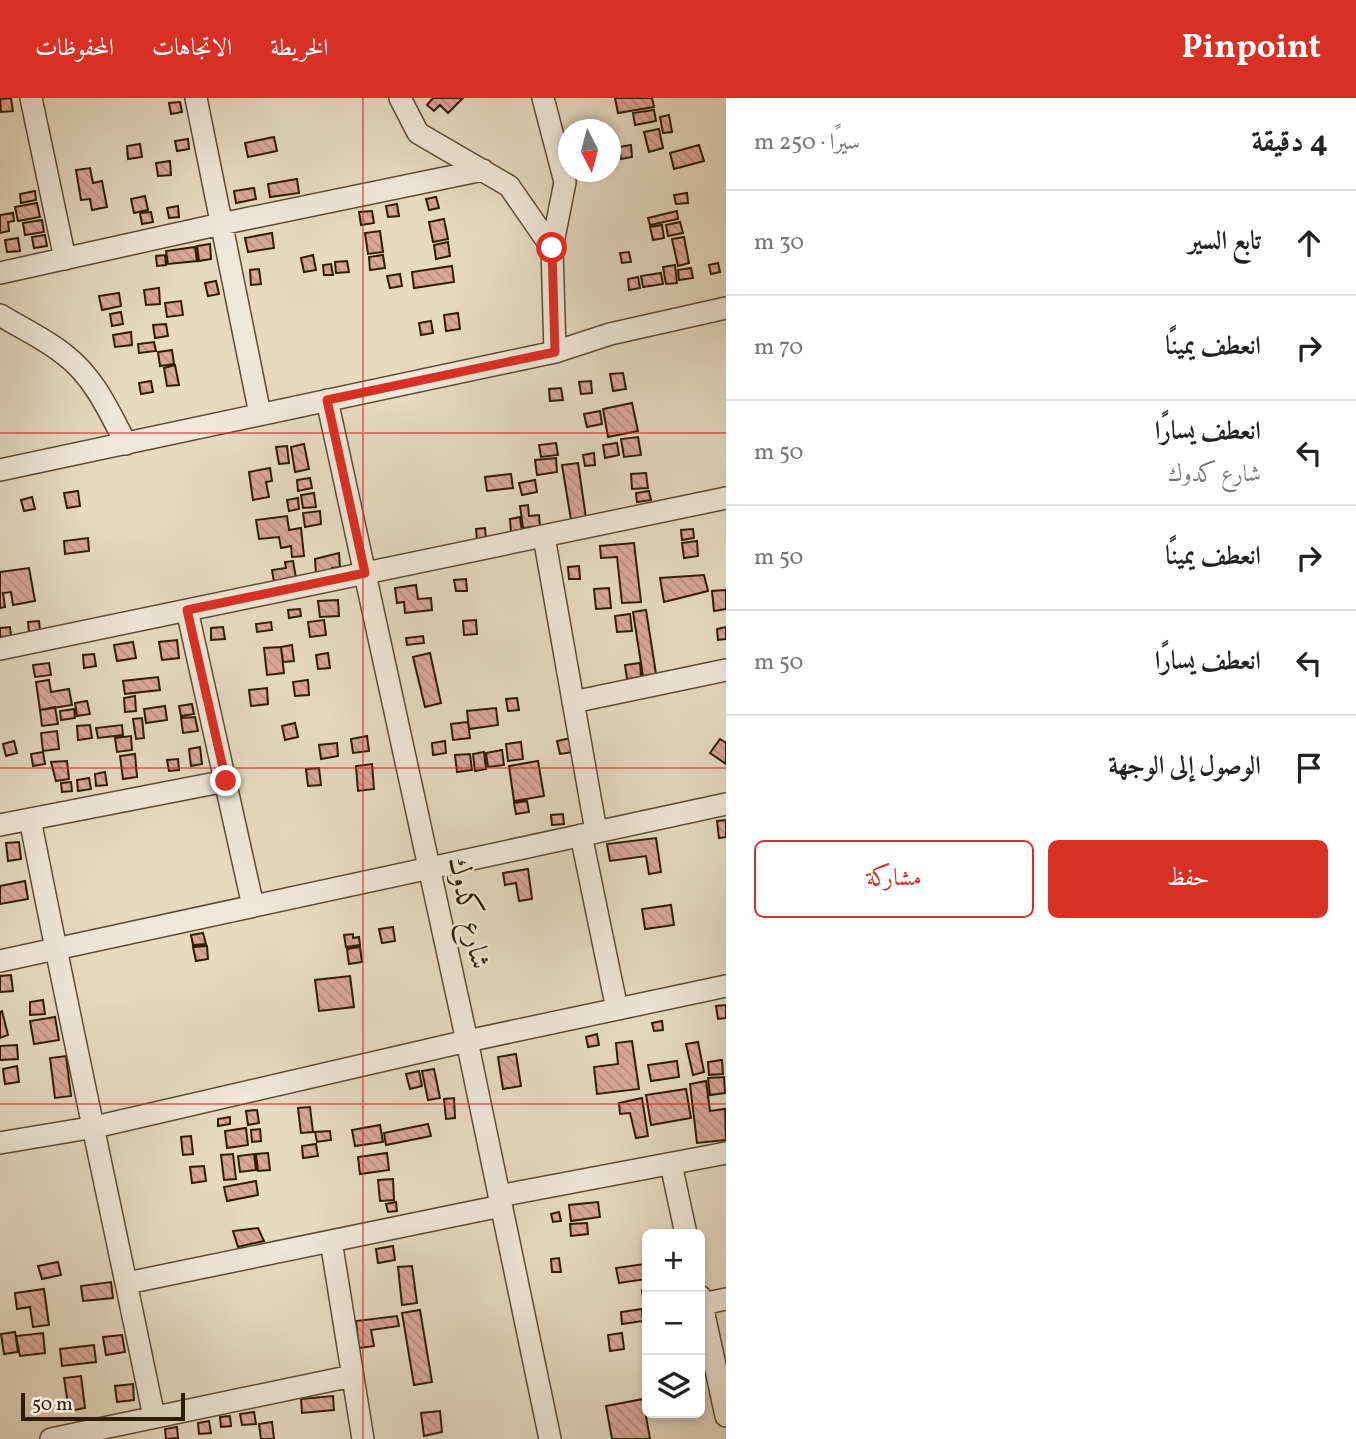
<!DOCTYPE html>
<html lang="ar">
<head>
<meta charset="utf-8">
<style>
  :root { --surface:#fff; --page:#f6f6f6; --text:#222; --muted:#767676; --line:#e0e0e0; --accent:#d93025 }
  body { margin:0; font-family:Vollkorn,Amiri,serif; background:var(--page); color:var(--text); direction:rtl }
  .controls { position:absolute; right:21px; bottom:21px; display:grid; overflow:hidden; border-radius:10px; box-shadow:0 4px 10px #0003 }
  .controls button { width:63px; height:63px; display:grid; place-items:center; padding:0; border:0; border-bottom:2px solid var(--line); background:var(--surface); color:var(--text); font:35px sans-serif }
  .compass { position:absolute; left:558px; top:21px; width:63px; height:63px; border-radius:50%; background:var(--surface); box-shadow:0 4px 10px #0003; rotate:174deg }
  .scale { position:absolute; left:21px; bottom:18px; width:164px; box-sizing:border-box; padding-left:7px; border:4px solid #301b04; border-top:0; font-size:19px; line-height:24px; white-space:nowrap; color:#301b04; -webkit-text-stroke:5px #efe7d7; paint-order:stroke }
  .stop { position:absolute; width:21px; height:21px; margin:-16px; border:5px solid #d93025; border-radius:50%; background:#fff }
  .stop.end { background:#d93025; border-color:#fff; box-shadow:0 2px 7px #0008 }
  .list { margin:0; padding:0; list-style:none }
  h2 { display:flex; justify-content:space-between; align-items:center; height:91px; margin:0; padding:0 28px; font-size:30px }
  h2 small { font-size:23px; font-weight:400; color:var(--muted) }
  .list li { display:grid; grid-template-columns:46px 1fr auto; gap:21px; align-items:center; box-sizing:border-box; height:105px; padding:0 28px; border-top:2px solid var(--line) }
  .list b { display:block; font-size:26px; white-space:nowrap }
  .list p { margin:0; font-size:23px; white-space:nowrap; color:var(--muted) }
  .list em { font-size:23px; font-style:normal; color:var(--muted) }
  .actions { display:flex; gap:14px; padding:21px 28px }
  .actions a { flex:1; padding:16px 0; border:2px solid var(--accent); border-radius:10px; text-align:center; font-size:24px; color:var(--accent) }
  .actions .main { background:var(--accent); color:#fff }
  .icon { flex:none; width:38px; height:38px; fill:none; stroke:currentColor; stroke-width:2; stroke-linecap:round; stroke-linejoin:round }
  .map { position:relative; flex:none; width:726px; height:1341px; overflow:hidden; direction:ltr }
  header { display:flex; align-items:center; gap:42px; box-sizing:border-box; height:98px; padding:0 35px; background:var(--accent); color:#fff }
  header strong { font-size:33px }
  nav { display:flex; gap:38px; margin-inline-start:auto; font-size:24px }
  main { display:flex }
  aside { flex:1; background:var(--surface) }
  .map>svg:first-child { display:block }
</style>
</head>
<body>
<header>
<strong>Pinpoint</strong>
<nav><a>الخريطة</a><a>الاتجاهات</a><a>المحفوظات</a></nav>
</header>
<main>
<aside>
<h2>4 دقيقة<small>سيرًا · 250 m</small></h2>
<ul class="list">
<li><svg class="icon" aria-label="ahead" viewBox="0 0 24 24"><path d="M12 20V5M6 11l6-6 6 6"/></svg><div><b>تابع السير</b></div><em>30 m</em></li>
<li><svg class="icon" aria-label="right" viewBox="0 0 24 24"><path d="M7 20v-9h11M14 6l5 5-5 5"/></svg><div><b>انعطف يمينًا</b></div><em>70 m</em></li>
<li><svg class="icon" aria-label="left" viewBox="0 0 24 24"><path d="M17 20v-9H6M10 6l-5 5 5 5"/></svg><div><b>انعطف يسارًا</b><p>شارع كدوك</p></div><em>50 m</em></li>
<li><svg class="icon" aria-label="right" viewBox="0 0 24 24"><path d="M7 20v-9h11M14 6l5 5-5 5"/></svg><div><b>انعطف يمينًا</b></div><em>50 m</em></li>
<li><svg class="icon" aria-label="left" viewBox="0 0 24 24"><path d="M17 20v-9H6M10 6l-5 5 5 5"/></svg><div><b>انعطف يسارًا</b></div><em>50 m</em></li>
<li><svg class="icon" aria-label="arrive" viewBox="0 0 24 24"><path d="M6 21V4h12l-3 4 3 4H6"/></svg><div><b>الوصول إلى الوجهة</b></div></li>
</ul>
<div class="actions"><a class="main">حفظ</a><a>مشاركة</a></div>
</aside>
<div class="map">
<svg width="726" height="1341" viewBox="0 0 726 1341">
  <defs>
    <pattern id="building-back-hatch" width="6" height="6" patternUnits="userSpaceOnUse" patternTransform="scale(1.75)"><rect width="6" height="6" fill="#daa89a"/><path d="M-1 5l2 2M0 0l6 6M5-1l2 2" fill="none" stroke="#bb9083"/></pattern>
  </defs>
  <rect width="100%" height="100%" fill="#e6dac1"/>
  <filter id="stains"><feTurbulence type="fractalNoise" baseFrequency=".00286" numOctaves="4"/><feColorMatrix values="0 0 0 0 .2 0 0 0 0 .09 0 0 0 0 .02 0 0 0 .5 -.17"/></filter>
  <radialGradient id="worn" r=".72"><stop offset=".6" stop-color="#630" stop-opacity="0"/><stop offset="1" stop-color="#630" stop-opacity=".3"/></radialGradient>
  <path fill="url(#building-back-hatch)" stroke="#301b04" stroke-width="2" d="M11,0L13,13L1,14L0,1Z
    M433,0H463L448,15L440,7L434,13L427,7Z
    M615,0H652L654,9L618,15Z
    M180,4L182,14L171,16L169,5Z
    M654,12L656,23L635,27L633,15Z
    M669,17L672,34L663,35L660,19Z
    M659,31L663,50L649,54L644,34Z
    M274,39L277,53L248,59L245,45Z
    M188,41L189,51L177,53L175,43Z
    M140,46L142,59L128,61L127,48Z
    M631,47L632,59L621,61L619,49Z
    M699,47L704,63L674,71L670,55Z
    M170,63L171,77L158,78L156,65Z
    M90,70L93,85L102,83L107,109L92,112L90,101L81,102L76,72Z
    M297,81L299,95L270,99L268,86Z
    M254,90L256,101L236,105L234,93Z
    M35,93L36,102L21,105L20,96Z
    M687,95L688,105L676,106L674,97Z
    M145,98L148,112L134,115L131,101Z
    M436,99L439,110L429,112L426,101Z
    M37,105L40,119L18,123L15,109Z
    M397,106L399,118L388,119L386,108Z
    M178,108L179,119L169,120L167,110Z
    M372,113L374,125L361,127L359,114Z
    M677,113L678,121L650,127L648,120Z
    M151,114L153,124L142,126L140,115Z
    M13,115L14,123L8,124L9,133L0,135V117Z
    M444,121L448,141L433,144L429,124Z
    M42,122L44,134L25,137L23,125Z
    M680,124L683,135L668,138L666,127Z
    M662,127L664,140L653,142L650,129Z
    M380,133L383,154L368,156L365,135Z
    M272,135L274,150L248,154L245,140Z
    M45,137L47,148L34,150L32,139Z
    M684,139L689,165L678,168L672,141Z
    M18,140L20,153L7,154L5,142Z
    M448,144L450,158L436,161L434,147Z
    M210,146L211,161L199,163L197,148Z
    M195,149L197,163L168,166L166,153Z
    M629,154L631,164L622,165L620,155Z
    M165,157L166,167L157,168L156,158Z
    M313,157L316,172L304,174L301,160Z
    M383,157L385,170L370,172L369,159Z
    M347,163L349,174L336,175L335,164Z
    M718,165L720,174L711,176L709,167Z
    M331,166L333,177H324L323,167Z
    M675,167L677,185L666,186L663,169Z
    M452,168L454,184L414,190L412,174Z
    M691,170L693,180L679,182L678,172Z
    M259,171L261,186L251,187L250,172Z
    M661,175L663,186L643,189L641,178Z
    M400,176L402,188L390,190L387,178Z
    M638,179L640,190L629,192L628,181Z
    M216,183L219,196L208,198L205,185Z
    M159,190L160,206L146,207L144,192Z
    M119,195L121,208L102,212L99,198Z
    M181,203L183,217L167,219L165,205Z
    M121,214L123,226L112,228L110,216Z
    M458,215L460,231L446,233L444,217Z
    M431,223L433,235L421,237L419,225Z
    M166,226L168,238L155,240L153,227Z
    M131,234L132,247L115,249L113,237Z
    M154,244L156,253L139,255L138,246Z
    M172,252L174,266L160,268L158,254Z
    M175,267L179,287L167,288L164,270Z
    M623,275L626,291L613,293L610,276Z
    M151,283L153,294L141,296L139,285Z
    M591,283L592,295L581,296L579,284Z
    M561,290L563,302L550,303L549,291Z
    M632,305L638,333L608,339L603,311Z
    M600,313L602,326L587,329L584,316Z
    M638,339L641,357L624,359L621,341Z
    M556,345L558,357L541,359L539,347Z
    M617,345L619,357L605,360L603,347Z
    M304,346L309,371L295,374L291,349Z
    M287,348L289,365L279,366L276,349Z
    M594,355L595,367L585,368L583,357Z
    M556,360L557,374L537,377L535,362Z
    M578,365L586,420L571,422L562,367Z
    M270,370L272,383L266,384L269,399L253,402L249,374Z
    M646,375L648,390L632,391L631,376Z
    M511,376L513,390L487,393L485,379Z
    M310,380L312,390L298,393L297,382Z
    M535,382L537,394L522,397L519,385Z
    M78,393L80,408L67,410L64,395Z
    M649,393L651,402L637,404L636,395Z
    M314,395L316,409L303,410L301,397Z
    M32,399L35,411L24,413L21,402Z
    M298,400L299,411L289,413L287,402Z
    M528,407L529,418L539,417L540,428L523,430L520,408Z
    M320,413L321,426L305,429L303,415Z
    M287,418L289,432L301,430L304,458L292,459L291,448L281,450L279,439L259,441L256,422Z
    M520,419L522,434L511,435L510,421Z
    M485,430L486,441L477,442L476,431Z
    M693,431L694,440L682,442L681,432Z
    M88,440L89,453L65,456L64,443Z
    M697,443L698,458L684,460L682,445Z
    M634,445L641,504L622,505L617,459L601,460L600,448Z
    M339,455L340,469L332,470V474L316,476L315,461Z
    M293,463L296,480L274,484L272,472L286,470L285,464Z
    M579,468L580,481H569L568,469Z
    M29,470L35,503L13,507L11,494L3,495L5,509L0,510V474Z
    M704,477L708,493L664,504L660,480Z
    M466,481L467,493H456L454,482Z
    M416,487L418,501L431,500L432,512L405,515L404,504L397,505L395,490Z
    M609,490L611,510L596,511L594,491Z
    M726,492V511L714,513L712,493Z
    M338,502L339,518L320,519L318,503Z
    M300,511L301,518L289,520L288,512Z
    M646,512L656,576L643,578L633,514Z
    M630,516L632,533L617,534L615,518Z
    M324,522L326,537L310,539L308,524Z
    M476,522L477,536L464,537L463,523Z
    M39,523L40,533L29,534L28,524Z
    M271,524L272,532L257,534L256,526Z
    M10,529L11,538L0,539V530Z
    M223,529L225,541L211,542V530Z
    M726,529V541L718,542L717,531Z
    M423,538L424,545L407,547L406,540Z
    M177,542L179,560L162,562L159,544Z
    M133,544L136,560L117,563L114,547Z
    M292,547L294,563L283,564L281,549Z
    M281,549L284,575L267,577L264,550Z
    M328,555L330,570L318,571L316,557Z
    M430,555L441,605L425,609L413,559Z
    M94,556L96,568L84,570L83,557Z
    M49,565L51,577L35,579L33,567Z
    M640,565L641,579L627,581L625,567Z
    M158,579L160,592L125,596L123,583Z
    M49,582L51,594L69,591L72,607L40,612L36,584Z
    M308,582L309,597L295,598L293,584Z
    M267,590L268,606L251,608L249,592Z
    M135,598L136,613L125,614L124,600Z
    M517,600L519,612L508,613L506,601Z
    M87,603L90,616L77,618L75,605Z
    M192,606L194,616L181,618L179,608Z
    M165,608L167,622L146,625L144,611Z
    M55,609L58,626L42,628L40,612Z
    M496,610L498,627L469,631L467,613Z
    M74,611L75,620L61,622L60,613Z
    M195,619L198,633L183,635L181,620Z
    M142,620L144,640L136,641L133,621Z
    M468,624L470,640L453,642L451,626Z
    M295,625L298,639L285,642L282,628Z
    M90,627L92,640L78,642L77,628Z
    M122,627L123,637L98,640L96,630Z
    M57,633L59,651L43,653L41,635Z
    M131,638L132,652L117,654L115,640Z
    M367,638L369,653L353,655L351,641Z
    M571,640L574,654L560,656L557,643Z
    M720,641L726,645V666L710,655Z
    M14,643L17,655L6,658L3,646Z
    M445,643L446,655L433,657L432,645Z
    M521,644L523,661L508,663L506,646Z
    M337,645L338,658L321,661L319,647Z
    M200,649L202,666L191,668L189,651Z
    M502,652L504,667L488,669L486,655Z
    M43,654L45,666L33,668L31,656Z
    M484,654L486,671L475,673L473,656Z
    M135,656L137,679L123,681L120,658Z
    M470,656L472,672L457,674L455,657Z
    M178,661L179,672L169,673L167,662Z
    M67,663L69,681L56,683L51,664Z
    M538,663L544,698L514,703L509,668Z
    M372,666L374,691L358,693L356,668Z
    M319,670L321,687L308,688L306,671Z
    M105,674L107,687L96,688L95,676Z
    M89,680L91,691L78,693L77,682Z
    M71,684L72,693L62,694L61,685Z
    M527,703L529,714L516,716L514,705Z
    M563,716L564,726L552,727L551,717Z
    M726,722V739L719,740L717,723Z
    M656,740L661,774L649,776L646,758L610,763L607,746Z
    M19,744L21,761L8,763L6,745Z
    M528,771L532,801L519,803L516,785L505,787L503,775Z
    M25,783L28,801L0,806V788Z
    M671,807L674,827L645,831L642,811Z
    M393,829L395,843L382,845L379,831Z
    M203,835L206,846L193,847L191,837Z
    M353,836V840L359,839L360,847L346,849L344,837Z
    M207,848L208,861L196,863L193,849Z
    M360,849L362,864L349,866L347,851Z
    M11,877L13,893L0,894V878Z
    M350,878L354,909L319,913L315,882Z
    M43,902L45,916L30,917V904Z
    M726,907V920L718,921L716,908Z
    M2,913L8,937L0,940V914Z
    M55,919L59,942L34,946L30,923Z
    M662,923L663,932L654,933L652,925Z
    M597,936L599,947L588,949L586,939Z
    M632,943L639,991L597,996L594,969L618,966L616,945Z
    M698,944L704,974L693,977L686,946Z
    M17,947L18,961L0,962V948Z
    M516,956L521,988L503,991L498,959Z
    M66,958L71,998L55,1000L50,960Z
    M722,962L723,976L709,977L708,964Z
    M677,963L679,979L651,983L648,967Z
    M17,968L19,984L5,986L3,971Z
    M434,971L440,1000L428,1002L422,973Z
    M419,973L422,988L410,991L406,976Z
    M724,979L725,995L710,997L708,980Z
    M706,983L710,1013L725,1011L726,1042L697,1045L690,986Z
    M686,991L691,1020L651,1027L646,997Z
    M454,1000L455,1020L446,1021L444,1001Z
    M642,1000L648,1038L636,1040L630,1015L620,1016L619,1005Z
    M310,1009L313,1034L301,1035L298,1010Z
    M257,1012L259,1025L248,1027L246,1013Z
    M230,1019V1026L218,1028V1021Z
    M428,1026L431,1038L386,1047L384,1035Z
    M380,1027L383,1044L355,1048L352,1032Z
    M246,1030L248,1047L227,1050L225,1033Z
    M260,1031L261,1043L252,1044L251,1032Z
    M330,1033L331,1042L317,1044L315,1034Z
    M191,1038L193,1056L183,1057L181,1039Z
    M316,1046L318,1058L303,1060L302,1048Z
    M268,1055L270,1072L258,1073L256,1056Z
    M387,1055L389,1072L360,1076L358,1059Z
    M233,1056L236,1081L224,1082L221,1057Z
    M254,1056L256,1072L240,1074L238,1058Z
    M204,1068L206,1083L192,1085L190,1069Z
    M393,1081L394,1102L380,1103L378,1082Z
    M256,1083L258,1097L227,1103L224,1089Z
    M396,1104L397,1113L388,1114L386,1106Z
    M598,1104L600,1119L571,1123L569,1107Z
    M559,1114L561,1123L553,1124L551,1116Z
    M587,1125L588,1136L571,1138L570,1126Z
    M258,1130L264,1143L238,1149L233,1133Z
    M393,1148L395,1162L378,1165L376,1151Z
    M559,1160L561,1174H552L551,1161Z
    M58,1164L61,1177L42,1181L38,1168Z
    M644,1166L647,1181L619,1185L616,1170Z
    M412,1168L417,1205L402,1207L398,1169Z
    M111,1184L113,1200L83,1203L81,1188Z
    M44,1191L49,1227L33,1229L30,1209L17,1211L15,1195Z
    M647,1191V1214H645L642,1192Z
    M642,1211L643,1223L622,1226L621,1214Z
    M420,1212L432,1284L414,1287L402,1215Z
    M397,1218L399,1228L371,1232L374,1248L359,1250L356,1223Z
    M15,1234L18,1254L4,1256L1,1236Z
    M43,1235L45,1255L20,1258L16,1238Z
    M622,1235L624,1251L610,1253L608,1237Z
    M122,1237L125,1254L106,1257L103,1239Z
    M94,1247L96,1264L62,1268L60,1251Z
    M81,1278L85,1310L69,1313L64,1280Z
    M133,1286L134,1302L117,1304L115,1288Z
    M333,1298L334,1312L302,1315L301,1301Z
    M643,1301L650,1341H612L606,1308Z
    M440,1313L442,1334L424,1338L421,1315Z
    M254,1314L256,1326L242,1327L240,1316Z
    M230,1318L231,1328L221,1329L220,1319Z
    M209,1323L211,1335L199,1336L198,1325Z
    M272,1324L274,1341H261L259,1326Z
    M177,1329L178,1340L166,1341L165,1331Z"/>
  <g fill="none" stroke-linecap="round" stroke-linejoin="round">
    <defs>
      <path id="minor" d="M31,0L65,161
        M196,0L260,316
        M400,0L418,35L509,88L552,150L555,254
        M543,0L565,84L552,150
        M0,175L221,126L483,72
        M0,217C21,230 46,241 65,257C94,279 109,313 126,346
        M327,302L467,943L550,1341
        M0,372L555,254L610,236L726,210
        M544,439L596,733
        M187,512L253,808
        M0,551L726,400
        M573,604L726,572
        M30,721C69,921 113,1120 154,1319
        M0,727L226,683
        M581,737L617,911
        M0,863L726,706
        M0,1045L95,1029L467,943L726,888
        M671,1066L686,1136
        M499,1098L726,1055
        M331,1143L363,1341
        M127,1185L501,1108
        M700,1198L726,1318
        M702,1206L726,1201
        M51,1341L352,1278"/>
    </defs>
    <use href="#minor" stroke="#5e4b33" stroke-width="24"/>
    <use href="#minor" stroke="#efe7d7" stroke-width="21"/>
  </g>
  <g fill="none" stroke-linecap="round" stroke-linejoin="round">
    <path stroke="#d93025" stroke-width="9" d="M226,683L187,512L365,475L327,302L555,254L552,150"/>
  </g>
  <path fill="none" stroke="#d62828" stroke-width="2" stroke-opacity="0.55" d="M363,0V1341M0,335H726M0,670H726M0,1006H726"/>
  <g text-anchor="middle" dominant-baseline="central" stroke-width="5" stroke-linejoin="round" paint-order="stroke">
    <g font-size="28" fill="#301b04" stroke="#efe7d7">
      <text transform="translate(468 815) rotate(78)">شارع كدوك</text>
    </g>
  </g>
  <rect width="100%" height="100%" filter="url(#stains)"/>
  <rect width="100%" height="100%" fill="url(#worn)"/>
</svg>
<div class="controls">
<button>+</button>
<button>−</button>
<button><svg class="icon" aria-label="layers" viewBox="0 0 24 24"><path d="M12 4l9 5-9 5-9-5zM3 14l9 5 9-5"/></svg></button>
</div>
<svg class="compass" viewBox="-18 -18 36 36"><path d="M0-13l5 13h-10z" fill="#e53935"/><path d="M0 13l5-13h-10z" fill="#767676"/></svg>
<div class="scale">50 m</div>
<div class="stop" style="left:552px;top:150px"></div>
<div class="stop end" style="left:226px;top:683px"></div>
</div>
</main>
</body>
</html>
